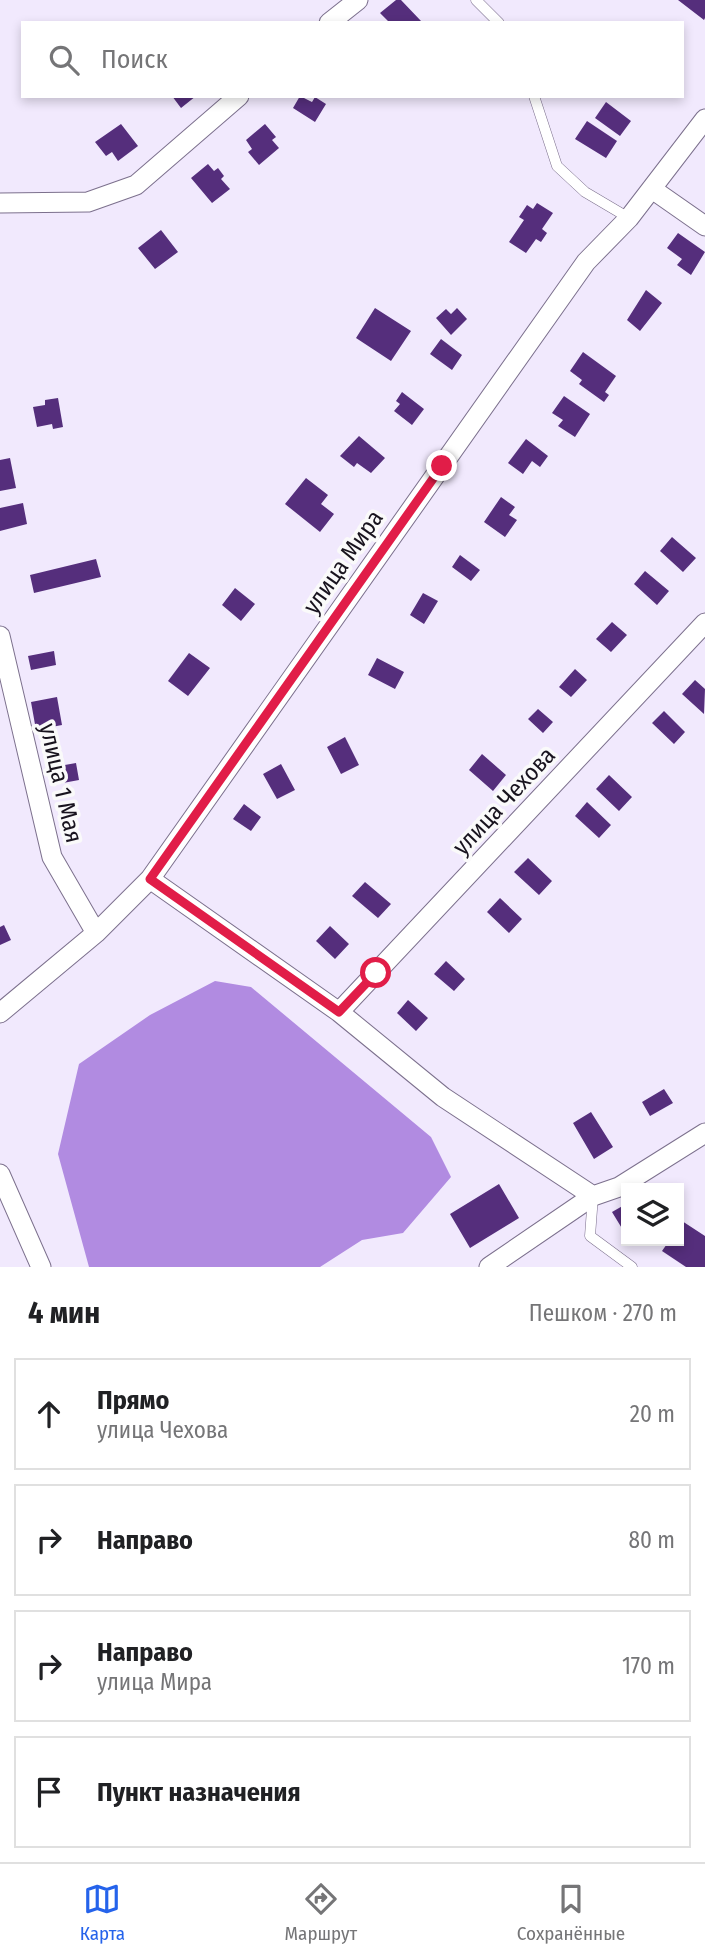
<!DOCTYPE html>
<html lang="ru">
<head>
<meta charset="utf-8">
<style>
  :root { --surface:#fff; --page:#f2f2f2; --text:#202124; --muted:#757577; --line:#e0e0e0; --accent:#2563eb }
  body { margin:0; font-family:"Fira Sans Condensed",sans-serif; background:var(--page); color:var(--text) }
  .controls { position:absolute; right:21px; bottom:21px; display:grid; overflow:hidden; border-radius:0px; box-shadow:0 4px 10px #0003 }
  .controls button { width:63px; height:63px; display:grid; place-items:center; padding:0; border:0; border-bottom:2px solid var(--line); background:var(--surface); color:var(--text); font:35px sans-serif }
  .stop { position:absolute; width:21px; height:21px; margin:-16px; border:5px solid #e11d48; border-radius:50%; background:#fff }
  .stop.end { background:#e11d48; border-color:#fff; box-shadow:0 2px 7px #0008 }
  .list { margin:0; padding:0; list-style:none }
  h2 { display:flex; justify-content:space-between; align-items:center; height:91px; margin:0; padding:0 28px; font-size:30px }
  h2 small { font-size:23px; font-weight:400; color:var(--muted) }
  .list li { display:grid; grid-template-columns:46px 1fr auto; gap:21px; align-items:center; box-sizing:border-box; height:112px; margin:0 14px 14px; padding:0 14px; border:2px solid var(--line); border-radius:0px }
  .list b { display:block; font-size:26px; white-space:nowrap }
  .list p { margin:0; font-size:23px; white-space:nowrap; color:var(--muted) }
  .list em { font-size:23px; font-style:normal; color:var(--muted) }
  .icon { flex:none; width:38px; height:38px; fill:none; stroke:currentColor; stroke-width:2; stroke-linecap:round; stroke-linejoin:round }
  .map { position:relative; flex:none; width:705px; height:1267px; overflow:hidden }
  .search { position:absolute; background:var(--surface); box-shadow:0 4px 10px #0003; left:21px; right:21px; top:21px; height:77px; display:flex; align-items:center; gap:18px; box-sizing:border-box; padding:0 24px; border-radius:0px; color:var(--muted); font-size:26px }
  .sheet { height:595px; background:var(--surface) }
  nav { display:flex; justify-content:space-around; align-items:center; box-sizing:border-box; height:98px; border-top:2px solid var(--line); background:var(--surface); font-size:19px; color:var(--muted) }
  nav a { display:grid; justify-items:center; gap:4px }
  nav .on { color:var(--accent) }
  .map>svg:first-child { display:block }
</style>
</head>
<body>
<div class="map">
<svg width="705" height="1267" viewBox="0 0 705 1267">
  <rect width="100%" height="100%" fill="#f1e9fd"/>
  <path fill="#b18be1" d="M215,981L251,987L431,1137L451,1177L403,1233L362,1240L320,1267H89L58,1154L79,1064L150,1015Z"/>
  <path fill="#552e7c" d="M396,0H401L421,21L390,23L380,13Z
    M678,0H705V18L704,20Z
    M172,96H196L181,108Z
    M300,96L312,102L315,97L326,104L315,122L293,108Z
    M606,102L631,121L620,136L595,118Z
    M587,121L617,141L606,158L575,139Z
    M121,124L138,146L118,161L112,152L106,156L95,142Z
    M265,124L276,137L272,140L279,148L259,165L248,152L252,149L246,140Z
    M208,164L214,171L218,168L224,176L221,179L230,189L212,203L191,178Z
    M537,203L553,213L542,229L547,233L541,242L536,239L526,253L509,242L524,220L519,217L527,205L533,209Z
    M161,230L178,252L155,269L138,248Z
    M678,233L705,252L691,275L677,265L682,259L667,248Z
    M646,290L662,303L640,331L627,320Z
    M375,308L411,331L391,361L356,338Z
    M457,308L467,319L451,335L436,318L446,309L451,314Z
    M441,339L462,355L452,370L430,354Z
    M583,352L616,376L605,392L609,395L604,402L579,384L582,380L570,371Z
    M402,392L424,409L412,425L394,411L400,404L396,401Z
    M564,396L590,414L575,437L558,426L563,420L552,413Z
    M58,398L63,427L53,429L52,424L37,427L33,407L45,405V400Z
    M359,436L385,458L371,473L357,463L354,467L340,456Z
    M526,439L548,456L540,467L532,461L523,474L508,463Z
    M10,458L16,488L0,491V460Z
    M306,478L328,495L321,504L334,514L320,532L285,504Z
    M501,497L515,507L509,515L517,520L505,537L484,522Z
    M23,503L27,524L0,531V508Z
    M672,537L696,558L683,572L660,551Z
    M460,555L480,570L471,581L452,567Z
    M96,559L101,577L34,593L30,575Z
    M645,571L669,591L657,605L634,584Z
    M235,588L255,604L241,621L222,605Z
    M423,593L438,601L424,624L410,615Z
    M612,622L627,635L611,652L596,639Z
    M54,651L56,665L31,670L28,656Z
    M189,653L210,668L188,696L168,681Z
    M377,658L404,672L395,689L368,675Z
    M575,669L587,680L571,697L559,687Z
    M695,680L705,689L704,714L682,694Z
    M57,697L62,725L36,730L31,702Z
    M538,709L553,722L543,733L528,719Z
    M664,711L685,732L674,744L652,723Z
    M345,737L359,765L341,774L327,747Z
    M482,754L506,775L493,791L469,770Z
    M76,763L79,780L52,785L48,768Z
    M281,764L295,790L277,799L263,774Z
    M609,775L632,797L619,811L596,789Z
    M587,802L611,825L599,838L575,816Z
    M244,804L261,817L251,831L233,819Z
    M528,858L552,881L539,895L514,872Z
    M365,882L391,904L378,918L352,896Z
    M500,898L522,919L509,933L487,912Z
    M4,925L11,940L0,945V927Z
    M330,926L349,944L335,959L316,941Z
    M446,961L465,979L454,991L434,974Z
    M408,1000L428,1018L416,1031L397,1013Z
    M664,1089L673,1103L650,1116L642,1102Z
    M591,1112L613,1147L594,1159L573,1123Z
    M499,1184L519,1218L470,1248L450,1214Z
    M626,1204V1235L612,1212Z
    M682,1221L705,1236V1267H686L662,1251L669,1241H679Z"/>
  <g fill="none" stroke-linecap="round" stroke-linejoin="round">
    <defs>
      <path id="service" d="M476,0L499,23
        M534,96L557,166L585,192L629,218
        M593,1196L590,1236L632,1267"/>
      <path id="minor" d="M329,23L358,0
        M652,189L705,226
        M0,203L88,202L136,185L239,96
        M0,636L52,857L96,933
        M150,879L339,1012L443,1097L593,1196
        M339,1012L705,623
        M0,1013L96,933L150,879L586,262L629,218L705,119
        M0,1174L41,1267
        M489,1267L593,1196L619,1187L705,1133"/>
    </defs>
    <use href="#service" stroke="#7c708d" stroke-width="11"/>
    <use href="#minor" stroke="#7c708d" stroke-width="21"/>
    <use href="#service" stroke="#fff" stroke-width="10"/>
    <use href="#minor" stroke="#fff" stroke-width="19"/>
  </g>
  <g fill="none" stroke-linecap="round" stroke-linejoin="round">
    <path stroke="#e11d48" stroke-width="9" d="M376,973L339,1012L150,879L442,466"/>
  </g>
  <g text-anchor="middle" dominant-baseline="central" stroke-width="7" stroke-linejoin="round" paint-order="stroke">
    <g font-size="24" fill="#18131e" stroke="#fafafa">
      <text transform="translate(343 562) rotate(-55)">улица Мира</text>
      <text transform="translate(61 783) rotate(77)">улица 1 Мая</text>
      <text transform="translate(504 801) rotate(-47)">улица Чехова</text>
    </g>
  </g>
</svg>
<div class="controls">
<button><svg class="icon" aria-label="layers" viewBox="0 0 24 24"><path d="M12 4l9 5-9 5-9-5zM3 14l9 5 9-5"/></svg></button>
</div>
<div class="stop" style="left:376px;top:973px"></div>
<div class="stop end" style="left:442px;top:466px"></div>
<div class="search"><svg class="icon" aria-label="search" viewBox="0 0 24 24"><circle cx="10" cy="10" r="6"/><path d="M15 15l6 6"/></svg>Поиск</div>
</div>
<section class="sheet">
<h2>4 мин<small>Пешком · 270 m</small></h2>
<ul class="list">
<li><svg class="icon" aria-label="ahead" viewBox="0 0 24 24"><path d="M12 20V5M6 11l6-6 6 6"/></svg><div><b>Прямо</b><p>улица Чехова</p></div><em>20 m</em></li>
<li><svg class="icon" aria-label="right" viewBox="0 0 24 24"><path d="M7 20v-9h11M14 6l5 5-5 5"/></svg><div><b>Направо</b></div><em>80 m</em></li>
<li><svg class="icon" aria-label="right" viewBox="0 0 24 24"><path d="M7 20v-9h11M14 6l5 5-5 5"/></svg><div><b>Направо</b><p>улица Мира</p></div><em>170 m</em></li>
<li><svg class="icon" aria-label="arrive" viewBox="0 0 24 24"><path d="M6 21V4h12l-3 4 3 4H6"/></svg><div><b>Пункт назначения</b></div></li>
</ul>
</section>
<nav>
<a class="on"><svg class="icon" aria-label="map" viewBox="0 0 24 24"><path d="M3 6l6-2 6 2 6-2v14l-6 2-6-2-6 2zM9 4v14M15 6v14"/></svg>Карта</a>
<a><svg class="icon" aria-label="directions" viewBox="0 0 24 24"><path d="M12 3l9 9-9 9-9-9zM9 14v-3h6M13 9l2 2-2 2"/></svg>Маршрут</a>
<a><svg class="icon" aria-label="saved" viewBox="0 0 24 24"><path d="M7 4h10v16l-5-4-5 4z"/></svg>Сохранённые</a>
</nav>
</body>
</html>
